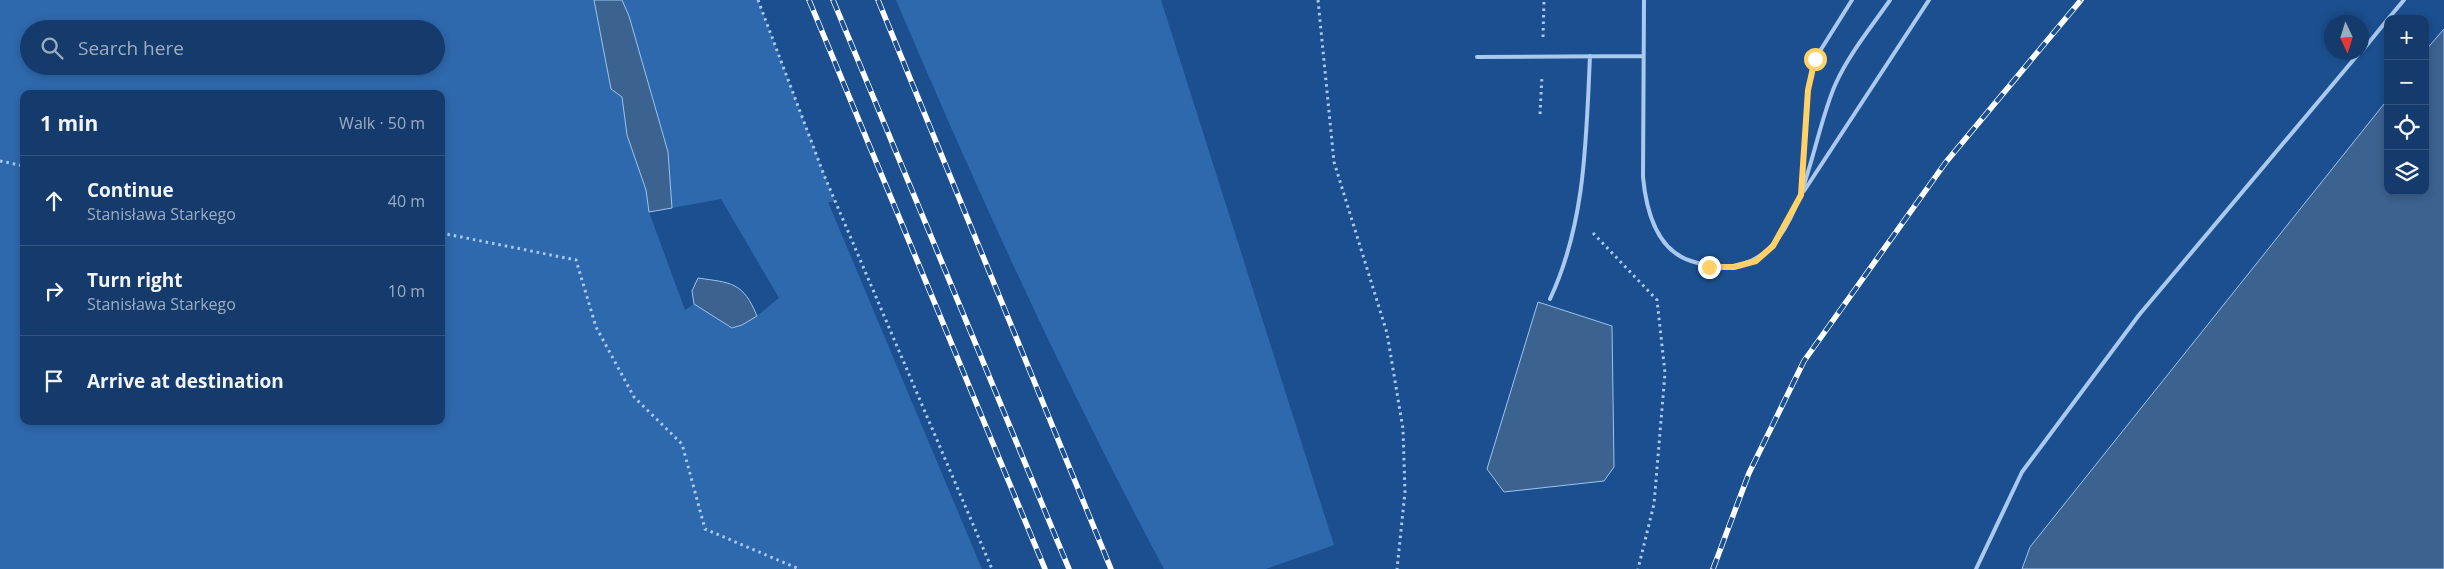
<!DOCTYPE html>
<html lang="en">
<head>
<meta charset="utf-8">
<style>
  :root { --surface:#143b6b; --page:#1d4271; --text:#f1f3f6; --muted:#9dadc1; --line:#33557e }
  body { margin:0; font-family:"Open Sans",sans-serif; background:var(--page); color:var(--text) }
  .controls { position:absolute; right:15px; top:15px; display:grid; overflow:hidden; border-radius:10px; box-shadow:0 2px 8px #0003 }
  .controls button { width:45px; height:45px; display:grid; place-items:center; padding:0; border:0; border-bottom:1px solid var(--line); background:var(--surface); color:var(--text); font:25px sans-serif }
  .compass { position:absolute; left:2324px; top:15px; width:45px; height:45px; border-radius:50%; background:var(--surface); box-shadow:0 2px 8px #0003; rotate:176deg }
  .stop { position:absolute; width:15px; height:15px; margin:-11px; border:4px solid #ffd166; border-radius:50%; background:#fff }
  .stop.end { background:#ffd166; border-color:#fff; box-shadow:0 1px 5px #0008 }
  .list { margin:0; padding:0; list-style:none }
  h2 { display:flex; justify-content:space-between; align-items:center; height:65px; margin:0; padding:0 20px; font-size:21px }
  h2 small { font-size:16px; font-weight:400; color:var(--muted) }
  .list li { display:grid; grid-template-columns:32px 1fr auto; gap:15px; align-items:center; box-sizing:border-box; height:90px; padding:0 20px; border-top:1px solid var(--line) }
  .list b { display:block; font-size:19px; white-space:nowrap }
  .list p { margin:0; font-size:16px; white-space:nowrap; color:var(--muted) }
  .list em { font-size:16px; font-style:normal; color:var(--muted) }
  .icon { flex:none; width:28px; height:28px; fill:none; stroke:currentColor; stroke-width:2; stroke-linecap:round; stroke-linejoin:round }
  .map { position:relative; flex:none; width:2444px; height:569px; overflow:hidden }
  .search { position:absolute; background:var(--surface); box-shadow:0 2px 8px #0003; left:20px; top:20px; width:425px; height:55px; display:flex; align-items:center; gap:12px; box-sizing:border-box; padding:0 18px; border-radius:28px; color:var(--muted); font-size:19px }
  .panel { position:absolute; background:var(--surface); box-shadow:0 2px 8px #0003; left:20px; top:90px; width:425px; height:335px; border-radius:10px }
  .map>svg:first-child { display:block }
</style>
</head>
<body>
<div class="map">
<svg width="2444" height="569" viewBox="0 0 2444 569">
  <rect width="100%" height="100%" fill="#1b4f8f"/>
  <path fill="#2e69ad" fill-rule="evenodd" d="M0,0H594L611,89L622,97L627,135L646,190L649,212L685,310L694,304L732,328L757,316L779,298L721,199L672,208L668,152L629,16L622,0H758L835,202H828L982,569H0ZM29,29H436V66H29ZM24,94H441V421H24Z
    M896,0H1161L1334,545L1266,569H1164C1065,384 978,193 896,0Z"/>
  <path fill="#3c6290" stroke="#9cc4f0" d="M594,0H622L629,16L668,152L672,208L649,212L646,190L627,135L622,97L611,89Z
    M2444,29V569H2022L2030,547L2388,99V191H2425V51Z
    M698,278C732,283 743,282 757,316L742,325L732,328L694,304L692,291Z
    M1538,302L1612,326L1614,467L1604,481L1504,492L1487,469Z"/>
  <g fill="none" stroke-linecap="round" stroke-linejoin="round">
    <path stroke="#a9c9ee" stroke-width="3" stroke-dasharray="2.5 4" stroke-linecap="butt" d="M758,0L824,175L992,569
      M1318,0L1334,162L1387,333L1403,429L1405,492L1397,569
      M1543,37L1544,0
      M1540,114L1542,76
      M0,161L24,166
      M441,233L576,260L596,327L634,397L682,444L705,529L799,569
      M1593,233L1657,300L1665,373L1654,504L1638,569"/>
    <path stroke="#a9c9ee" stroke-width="4" d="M1644,0L1643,177C1646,209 1656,250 1691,261C1803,298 1805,150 1836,83C1849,54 1872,26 1890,0
      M2388,19L2404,0
      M2362,51L2388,19
      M1477,57L1643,56
      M1801,190L1808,90L1815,59L1852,0
      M1804,191L1929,0
      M1550,299C1586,222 1586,139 1590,56
      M1976,569L2022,472L2139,315L2360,52"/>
    <defs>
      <path id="rail" d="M809,0L1045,569
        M833,0L1069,569
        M878,0L1111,569
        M1713,569L1749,473L1804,361L1946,162L2081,0"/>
    </defs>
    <use href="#rail" stroke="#fff" stroke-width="5.5"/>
    <use href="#rail" stroke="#1b4f8f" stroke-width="4" stroke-dasharray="11" stroke-linecap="butt"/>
  </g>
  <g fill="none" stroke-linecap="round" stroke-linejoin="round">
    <path stroke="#ffd166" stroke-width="6" d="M1709,267H1734L1756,261L1773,246L1801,195L1808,90L1815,59"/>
  </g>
</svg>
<div class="controls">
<button>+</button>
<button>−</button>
<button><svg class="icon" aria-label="locate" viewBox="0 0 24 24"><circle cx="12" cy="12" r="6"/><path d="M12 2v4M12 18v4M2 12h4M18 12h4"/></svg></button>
<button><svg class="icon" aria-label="layers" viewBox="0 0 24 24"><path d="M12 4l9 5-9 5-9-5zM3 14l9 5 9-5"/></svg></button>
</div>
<svg class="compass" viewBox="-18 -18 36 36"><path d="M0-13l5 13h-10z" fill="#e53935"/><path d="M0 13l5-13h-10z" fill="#9dadc1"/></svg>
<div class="stop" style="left:1815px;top:59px"></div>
<div class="stop end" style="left:1709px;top:267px"></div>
<div class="search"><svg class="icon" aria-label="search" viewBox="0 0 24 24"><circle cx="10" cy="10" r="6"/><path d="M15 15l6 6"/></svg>Search here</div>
<section class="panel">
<h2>1 min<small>Walk · 50 m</small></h2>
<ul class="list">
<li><svg class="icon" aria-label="ahead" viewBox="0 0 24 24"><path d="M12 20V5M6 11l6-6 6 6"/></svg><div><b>Continue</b><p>Stanisława Starkego</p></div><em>40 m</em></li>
<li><svg class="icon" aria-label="right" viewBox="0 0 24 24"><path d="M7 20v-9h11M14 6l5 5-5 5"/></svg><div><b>Turn right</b><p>Stanisława Starkego</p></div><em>10 m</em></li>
<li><svg class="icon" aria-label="arrive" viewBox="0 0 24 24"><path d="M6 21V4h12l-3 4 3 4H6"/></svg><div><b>Arrive at destination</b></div></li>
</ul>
</section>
</div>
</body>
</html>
